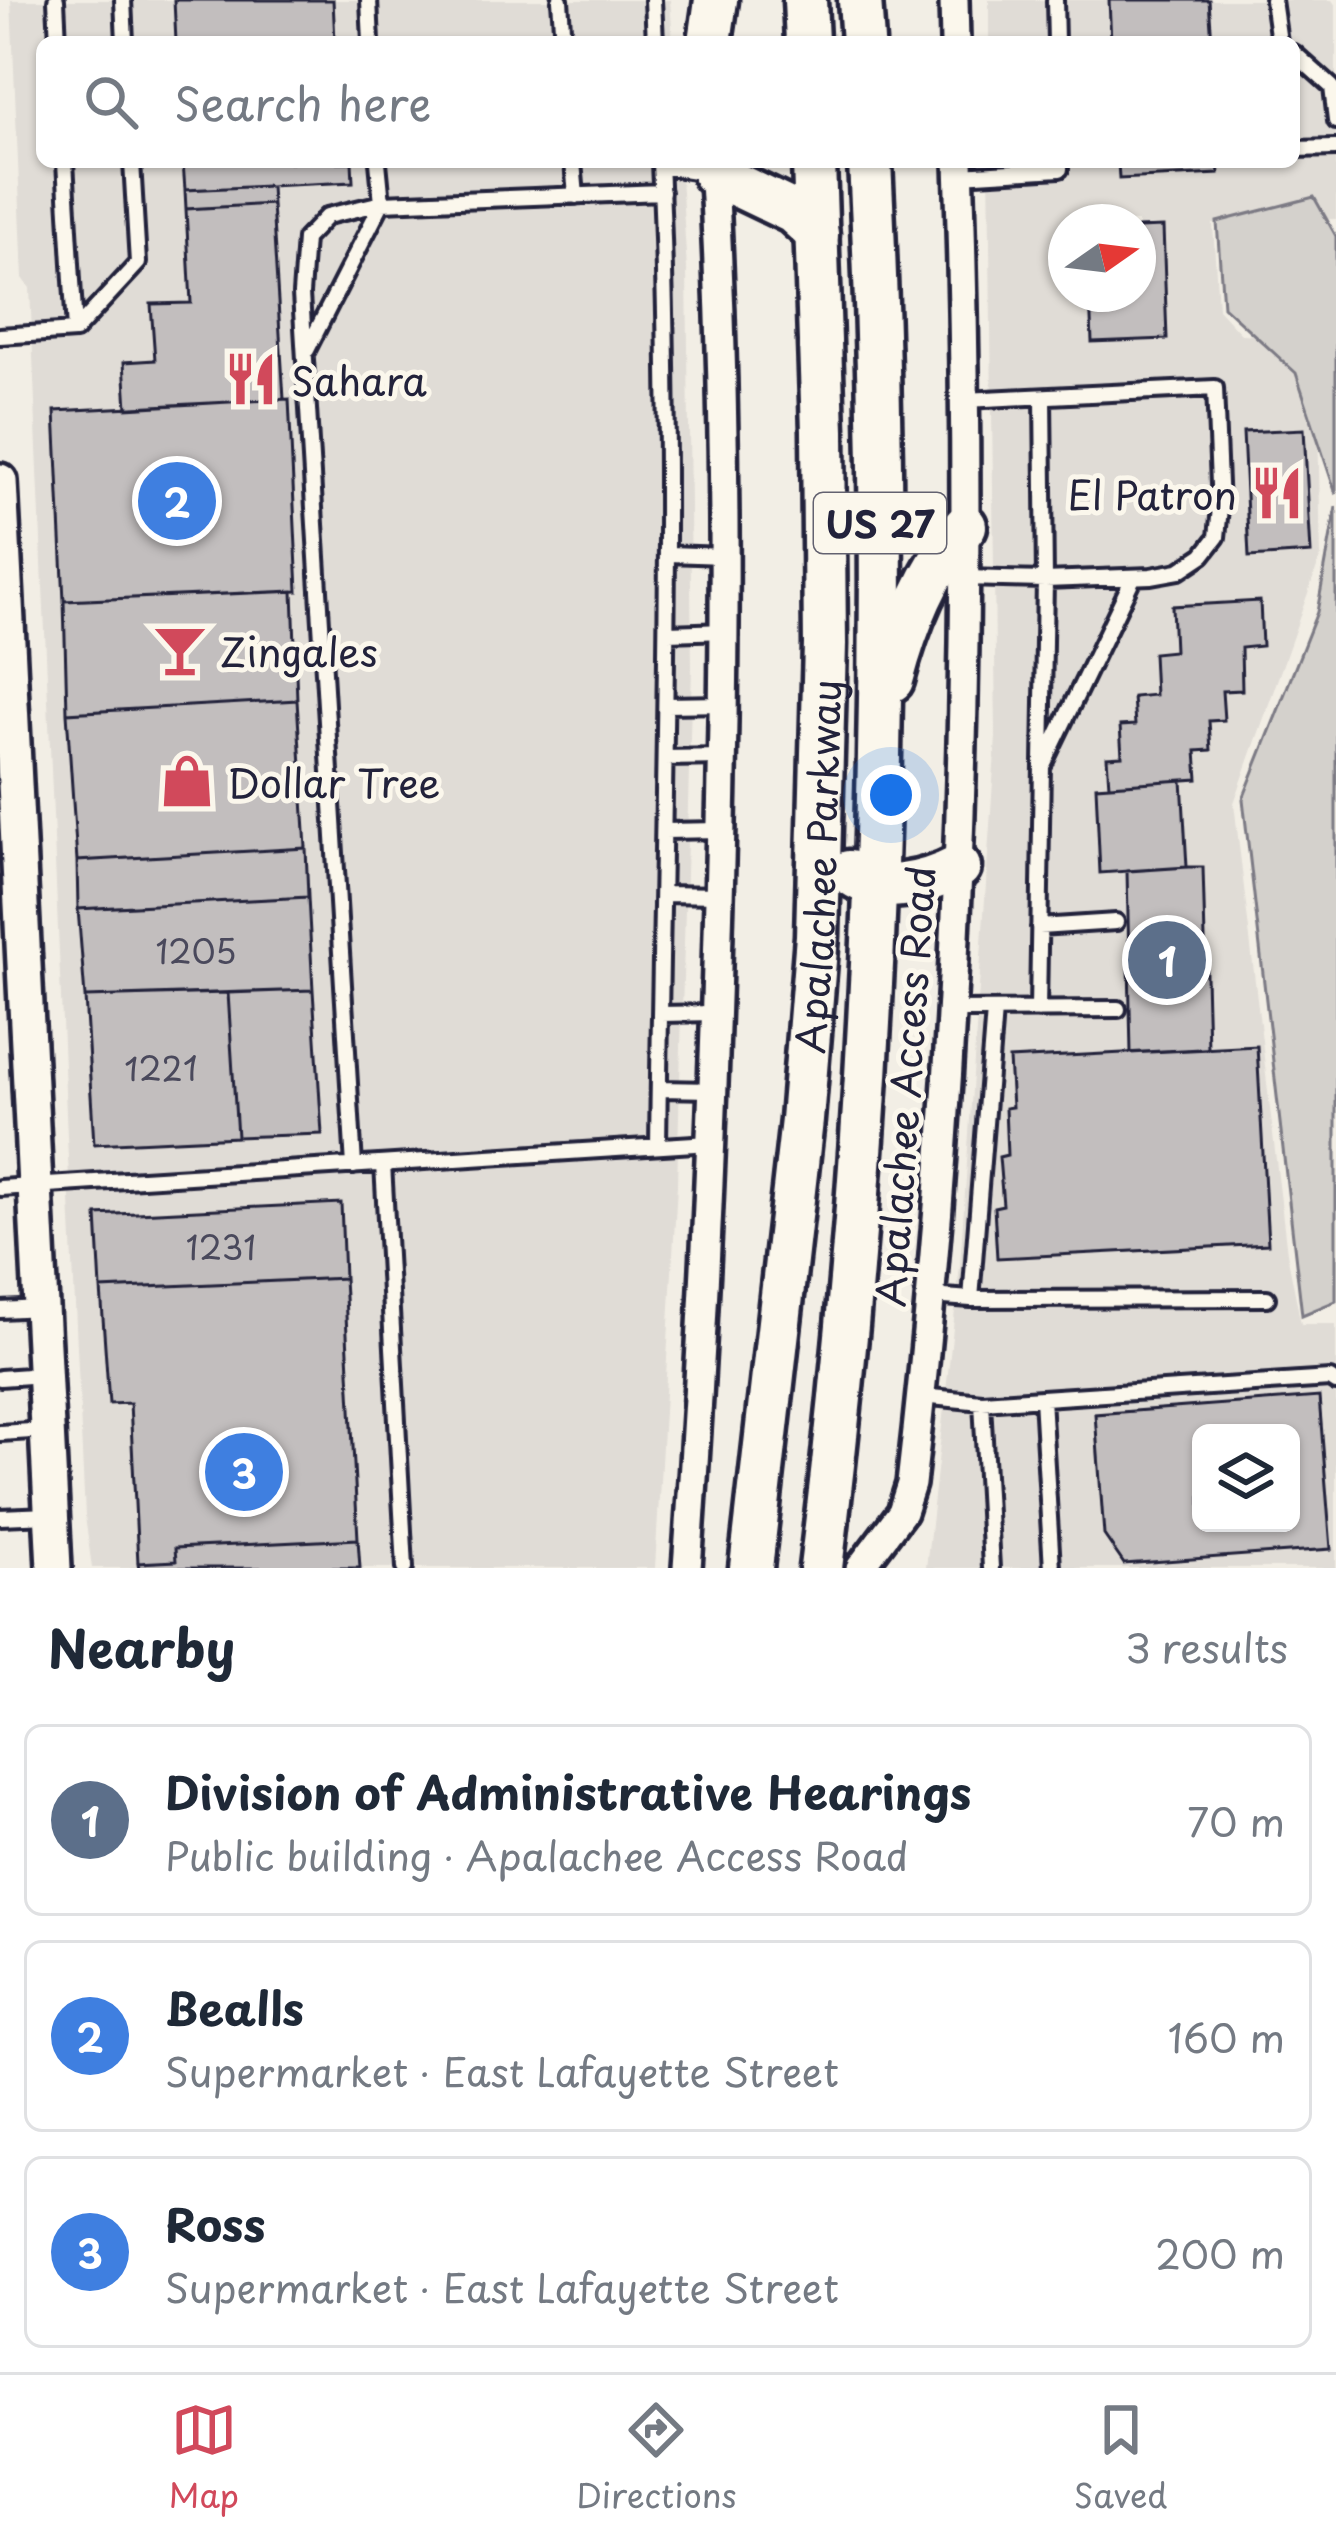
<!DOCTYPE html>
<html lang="en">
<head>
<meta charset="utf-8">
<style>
  :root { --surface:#fff; --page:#f2f2f3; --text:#1f2937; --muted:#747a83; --line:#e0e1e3; --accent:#d1495b }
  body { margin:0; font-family:"Playpen Sans",sans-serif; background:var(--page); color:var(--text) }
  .controls { position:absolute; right:36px; bottom:36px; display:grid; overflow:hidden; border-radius:18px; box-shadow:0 3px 9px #0004 }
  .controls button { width:108px; height:108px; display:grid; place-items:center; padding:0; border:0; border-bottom:3px solid var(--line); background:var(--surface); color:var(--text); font:60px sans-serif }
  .compass { position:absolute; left:1048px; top:204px; width:108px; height:108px; border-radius:50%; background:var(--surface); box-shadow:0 3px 9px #0004; rotate:76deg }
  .you { position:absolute; left:891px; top:795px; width:42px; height:42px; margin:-30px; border:9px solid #fff; border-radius:50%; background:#1a73e8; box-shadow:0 0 0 18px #1a73e833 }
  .badge { display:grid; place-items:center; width:78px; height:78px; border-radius:50%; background:var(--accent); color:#fff; font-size:39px; font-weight:700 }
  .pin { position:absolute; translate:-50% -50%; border:6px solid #fff; box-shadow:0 3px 12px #0006 }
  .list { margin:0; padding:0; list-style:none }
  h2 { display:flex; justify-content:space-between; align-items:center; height:156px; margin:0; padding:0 48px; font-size:51px }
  h2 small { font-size:39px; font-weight:400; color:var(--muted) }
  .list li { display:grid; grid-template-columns:78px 1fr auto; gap:36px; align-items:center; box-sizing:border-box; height:192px; margin:0 24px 24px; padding:0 24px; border:3px solid var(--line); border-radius:18px }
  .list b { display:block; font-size:45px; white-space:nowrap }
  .list p { margin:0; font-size:39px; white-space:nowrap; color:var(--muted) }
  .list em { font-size:39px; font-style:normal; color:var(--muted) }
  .icon { flex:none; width:66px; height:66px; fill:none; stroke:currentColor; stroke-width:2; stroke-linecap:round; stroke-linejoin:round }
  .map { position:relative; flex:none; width:1336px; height:1568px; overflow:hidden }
  .search { position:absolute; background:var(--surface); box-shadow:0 3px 9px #0004; left:36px; right:36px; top:36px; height:132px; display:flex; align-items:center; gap:30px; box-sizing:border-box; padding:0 42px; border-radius:18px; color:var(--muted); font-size:45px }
  .sheet { height:804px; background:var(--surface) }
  nav { display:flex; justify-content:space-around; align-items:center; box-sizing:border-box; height:168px; border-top:3px solid var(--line); background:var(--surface); font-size:33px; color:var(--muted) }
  nav a { display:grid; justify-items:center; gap:6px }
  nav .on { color:var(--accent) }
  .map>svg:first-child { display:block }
</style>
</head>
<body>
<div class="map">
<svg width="1336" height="1568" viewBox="0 0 1336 1568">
  <rect width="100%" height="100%" fill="#f2eee5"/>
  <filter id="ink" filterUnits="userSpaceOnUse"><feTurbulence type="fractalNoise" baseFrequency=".00833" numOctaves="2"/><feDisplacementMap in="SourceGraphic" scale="24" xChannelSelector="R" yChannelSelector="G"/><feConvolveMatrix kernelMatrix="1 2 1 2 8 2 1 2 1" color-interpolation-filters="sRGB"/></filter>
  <g filter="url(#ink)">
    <path fill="#e0dcd6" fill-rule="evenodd" d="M11,0H670L673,42H42V162H680L687,269L692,667L677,1185L655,1568H92L85,1516L67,1136L30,288L23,278Z
      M989,0H1332L1336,6V219L1213,224L1218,309L1241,334L1316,338L1321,556L1234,803L1287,1253L1301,1324H1336V1568H926L960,1266L996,737L989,162H1294V42H989ZM1066,222H1138V294H1066ZM1201,1433H1291V1523H1201Z"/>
    <path fill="#d4d1cc" stroke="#7b7a84" stroke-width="3" d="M1314,197L1336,236V494L1296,373L1223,306L1217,222Z
      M1336,507V1301L1302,1315L1243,799L1317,612Z"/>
    <path fill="#c2bebe" stroke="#22223b" stroke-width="3" fill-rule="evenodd" d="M174,0H333L335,42H176Z
      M1109,0H1209L1212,42H1111Z
      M183,162H352L353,182L185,190Z
      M1118,162H1218L1219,174L1119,179Z
      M271,186L272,204L186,209L185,190Z
      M272,204L284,399L127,408L124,362L155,360L151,304L191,303L186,209Z
      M1163,227L1167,339L1092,342L1090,294H1138V228Z
      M289,399L298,591L64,601L55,411Z
      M1304,429L1311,553L1249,557L1243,432Z
      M293,591L297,700L67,713L64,601Z
      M1260,601L1262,646L1241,648L1242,690L1222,691L1224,720L1209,721L1211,750L1196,751L1198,779L1109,785L1107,757L1122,756L1120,726L1135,725L1133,697L1155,695L1153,653L1174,651L1172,606Z
      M297,700L306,848L77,861L67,713Z
      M1182,780L1187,867L1100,873L1096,786Z
      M306,848L308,897L78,909L77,861Z
      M1187,867H1203L1208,1049L1131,1053L1127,871Z
      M308,897L313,990L85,997L78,909Z
      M313,990L322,1134L237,1137L228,993Z
      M228,993L237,1137L94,1144L85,997Z
      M1257,1046L1268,1244L997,1258L994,1207L1003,1205L999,1157L1007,1155L1005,1108L1012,1107L1009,1059Z
      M341,1203L344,1278L101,1289L97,1215Z
      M344,1278L358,1539L175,1548L176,1561L138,1563L130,1403L109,1404L101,1289Z
      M1319,1397L1331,1549L1124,1564L1104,1535L1095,1414ZM1201,1433H1291V1523H1201Z
      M358,1539L360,1568H139L138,1563L176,1561L175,1548Z"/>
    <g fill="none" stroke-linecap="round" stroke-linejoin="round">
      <defs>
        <path id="service" d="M56,0L58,42
          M123,0L125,42
          M369,0L371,42
          M560,0L563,42
          M653,0L655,42
          M1055,0L1056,42
          M1273,0L1279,42
          M1294,53L1332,87L1336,121
          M1294,149L1336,148
          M65,162L75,331
          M573,162L576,196
          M661,166L709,173
          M960,175L1060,169V162
          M0,336L75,331L138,263L132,162
          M307,350L382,203L378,162
          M965,400L1215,388L1220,508L1217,537L1203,555L1179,571L1151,576L1045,580L965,578
          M669,554L724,556
          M668,633L726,631
          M666,705L724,704
          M665,758L723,757
          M1044,763L1133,578
          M664,831L721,830
          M663,894L720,895
          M1039,927L1116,922
          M951,1010L1118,1009
          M1038,1010L1045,580L1043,397
          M660,1014L716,1013
          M659,1089L713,1090
          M658,1146C662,818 675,490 660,162
          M383,1164L405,1568
          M354,1166L301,294L305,239L327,216L382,203L662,192
          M0,1188L710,1143
          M931,1296L971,1299L1267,1298
          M971,1299L994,1011
          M0,1310L41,1308
          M0,1378L43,1375
          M921,1396L982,1402L1330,1379L1336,1383
          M1042,1398L1052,1568
          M982,1402L991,1568
          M0,1433L47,1430
          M0,1517L49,1515"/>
        <path id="minor" d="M954,0L955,42
          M687,1568C702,1357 712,1145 718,933C726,676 728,419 713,162
          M860,1568L902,1512L911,1484C962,1045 974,603 959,162"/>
        <path id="tertiary" d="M0,481L54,1568"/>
        <g id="primary">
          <path d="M805,0L807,42"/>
          <path d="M860,0L863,42"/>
          <path d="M710,42L716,0"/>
          <path d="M714,174L793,212L817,234"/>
          <path d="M892,680C907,623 928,571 965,526"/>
          <path d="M849,872C878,897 928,883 959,867"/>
          <path id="s1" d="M751,1568L802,1120L817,936L825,644L823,431L814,162"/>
          <path d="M821,1568C878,1103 894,630 870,162"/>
        </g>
      </defs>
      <use href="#service" stroke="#22223b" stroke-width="22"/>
      <use href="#minor" stroke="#22223b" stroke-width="36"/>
      <use href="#tertiary" stroke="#22223b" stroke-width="42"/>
      <use href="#primary" stroke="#22223b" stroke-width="51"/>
      <use href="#service" stroke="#fbf7ec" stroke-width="14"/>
      <use href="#minor" stroke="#fbf7ec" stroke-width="27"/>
      <use href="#tertiary" stroke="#fbf7ec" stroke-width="33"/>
      <use href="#primary" stroke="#fbf7ec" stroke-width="42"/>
    </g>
  </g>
  <defs>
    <symbol id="restaurant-bare" viewBox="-9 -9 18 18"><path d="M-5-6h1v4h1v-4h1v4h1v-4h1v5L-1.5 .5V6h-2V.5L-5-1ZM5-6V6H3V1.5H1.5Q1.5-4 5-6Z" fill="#d1495b" stroke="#fbf7ec" stroke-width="2.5" paint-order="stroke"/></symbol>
    <symbol id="bar-bare" viewBox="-9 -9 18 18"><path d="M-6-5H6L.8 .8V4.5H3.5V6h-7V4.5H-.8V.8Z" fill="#d1495b" stroke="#fbf7ec" stroke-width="2.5" paint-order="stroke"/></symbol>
    <symbol id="shop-bare" viewBox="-9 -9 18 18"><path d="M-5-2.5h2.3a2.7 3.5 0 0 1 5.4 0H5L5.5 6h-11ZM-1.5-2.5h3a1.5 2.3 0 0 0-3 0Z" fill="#d1495b" stroke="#fbf7ec" stroke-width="2.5" paint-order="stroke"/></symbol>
  </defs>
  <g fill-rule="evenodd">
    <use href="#restaurant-bare" x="213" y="341" width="76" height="76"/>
    <use href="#restaurant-bare" x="1239" y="455" width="76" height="76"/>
    <use href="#bar-bare" x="142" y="612" width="76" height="76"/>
    <use href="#shop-bare" x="149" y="743" width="76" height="76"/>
  </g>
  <g text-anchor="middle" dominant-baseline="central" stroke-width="10" stroke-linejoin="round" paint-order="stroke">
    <g font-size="33" fill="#4a495c">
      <text x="196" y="950">1205</text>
      <text x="161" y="1067">1221</text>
      <text x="221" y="1246">1231</text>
    </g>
    <rect fill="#fbf7ec" stroke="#636270" stroke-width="3" x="814" y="493" width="132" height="60" rx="9"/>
    <g font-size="36" font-weight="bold" fill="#22223b">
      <text x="880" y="523">US 27</text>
    </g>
    <g font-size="39" fill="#22223b" stroke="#fbf7ec" text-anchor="start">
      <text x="291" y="379">Sahara</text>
      <text x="1237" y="493" text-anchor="end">El Patron</text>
      <text x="220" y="650">Zingales</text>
      <text x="227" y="781">Dollar Tree</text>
    </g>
    <g font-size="39" fill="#22223b" stroke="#fbf7ec">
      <text stroke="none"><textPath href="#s1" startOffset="705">Apalachee Parkway</textPath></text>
      <text transform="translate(904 1086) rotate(-86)">Apalachee Access Road</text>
    </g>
  </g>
</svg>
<div class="controls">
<button><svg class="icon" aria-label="layers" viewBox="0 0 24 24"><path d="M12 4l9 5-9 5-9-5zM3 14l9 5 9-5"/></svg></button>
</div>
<svg class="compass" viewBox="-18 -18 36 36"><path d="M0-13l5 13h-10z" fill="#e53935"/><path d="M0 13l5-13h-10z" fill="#747a83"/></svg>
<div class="you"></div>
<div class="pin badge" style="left:1167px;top:960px;background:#5c6f8a">1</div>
<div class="pin badge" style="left:177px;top:501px;background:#3f7fe0">2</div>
<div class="pin badge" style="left:244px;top:1472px;background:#3f7fe0">3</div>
<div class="search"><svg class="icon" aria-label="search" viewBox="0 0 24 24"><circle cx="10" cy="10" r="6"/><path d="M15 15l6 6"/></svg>Search here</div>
</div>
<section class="sheet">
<h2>Nearby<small>3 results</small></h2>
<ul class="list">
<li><span class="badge" style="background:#5c6f8a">1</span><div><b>Division of Administrative Hearings</b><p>Public building · Apalachee Access Road</p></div><em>70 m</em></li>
<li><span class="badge" style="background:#3f7fe0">2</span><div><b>Bealls</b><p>Supermarket · East Lafayette Street</p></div><em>160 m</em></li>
<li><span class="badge" style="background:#3f7fe0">3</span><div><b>Ross</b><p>Supermarket · East Lafayette Street</p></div><em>200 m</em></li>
</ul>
</section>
<nav>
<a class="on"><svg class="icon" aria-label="map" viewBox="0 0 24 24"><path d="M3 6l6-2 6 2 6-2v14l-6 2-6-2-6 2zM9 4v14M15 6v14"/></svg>Map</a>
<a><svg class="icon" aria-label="directions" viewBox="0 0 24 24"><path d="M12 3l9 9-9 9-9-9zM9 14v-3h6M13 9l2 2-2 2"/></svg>Directions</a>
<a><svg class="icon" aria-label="saved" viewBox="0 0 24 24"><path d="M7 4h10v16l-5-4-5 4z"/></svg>Saved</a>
</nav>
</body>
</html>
